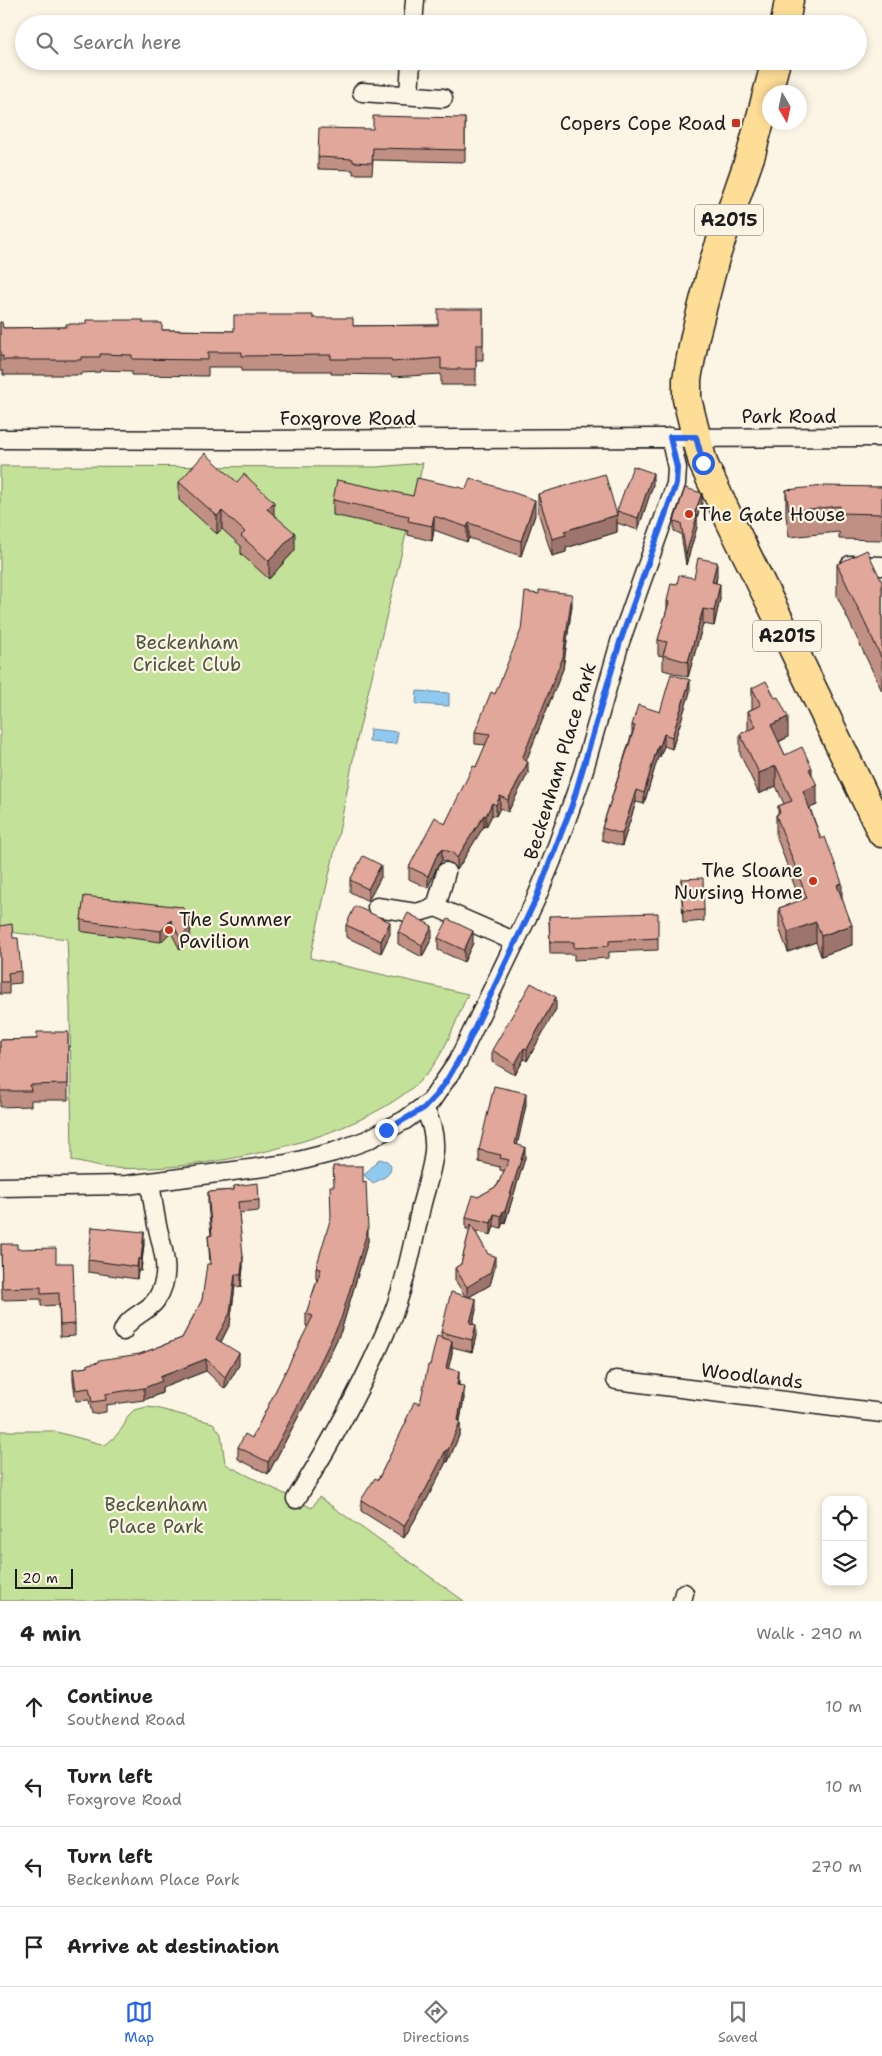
<!DOCTYPE html>
<html lang="en">
<head>
<meta charset="utf-8">
<style>
  :root { --surface:#fff; --page:#f2f2f2; --text:#222; --muted:#767676; --line:#e0e0e0; --accent:#2563eb }
  body { margin:0; font-family:"Shantell Sans",sans-serif; background:var(--page); color:var(--text) }
  .controls { position:absolute; right:15px; bottom:15px; display:grid; overflow:hidden; border-radius:10px; box-shadow:0 2px 8px #0003 }
  .controls button { width:45px; height:45px; display:grid; place-items:center; padding:0; border:0; border-bottom:1px solid var(--line); background:var(--surface); color:var(--text); font:25px sans-serif }
  .compass { position:absolute; left:762px; top:85px; width:45px; height:45px; border-radius:50%; background:var(--surface); box-shadow:0 2px 8px #0003; rotate:171deg }
  .scale { position:absolute; left:15px; bottom:12px; width:58px; box-sizing:border-box; padding-left:5px; border:2px solid #1c1c1c; border-top:0; font-size:14px; line-height:18px; white-space:nowrap; color:#1c1c1c; -webkit-text-stroke:4px #fcf5e5; paint-order:stroke }
  .stop { position:absolute; width:15px; height:15px; margin:-11px; border:4px solid #2563eb; border-radius:50%; background:#fff }
  .stop.end { background:#2563eb; border-color:#fff; box-shadow:0 1px 5px #0008 }
  .list { margin:0; padding:0; list-style:none }
  h2 { display:flex; justify-content:space-between; align-items:center; height:65px; margin:0; padding:0 20px; font-size:21px }
  h2 small { font-size:16px; font-weight:400; color:var(--muted) }
  .list li { display:grid; grid-template-columns:32px 1fr auto; gap:15px; align-items:center; box-sizing:border-box; height:80px; padding:0 20px; border-top:1px solid var(--line) }
  .list b { display:block; font-size:19px; white-space:nowrap }
  .list p { margin:0; font-size:16px; white-space:nowrap; color:var(--muted) }
  .list em { font-size:16px; font-style:normal; color:var(--muted) }
  .icon { flex:none; width:28px; height:28px; fill:none; stroke:currentColor; stroke-width:2; stroke-linecap:round; stroke-linejoin:round }
  .map { position:relative; flex:none; width:882px; height:1601px; overflow:hidden }
  .search { position:absolute; background:var(--surface); box-shadow:0 2px 8px #0003; left:15px; right:15px; top:15px; height:55px; display:flex; align-items:center; gap:12px; box-sizing:border-box; padding:0 18px; border-radius:28px; color:var(--muted); font-size:19px }
  .sheet { height:385px; background:var(--surface) }
  nav { display:flex; justify-content:space-around; align-items:center; box-sizing:border-box; height:70px; border-top:1px solid var(--line); background:var(--surface); font-size:14px; color:var(--muted) }
  nav a { display:grid; justify-items:center; gap:2px }
  nav .on { color:var(--accent) }
  .map>svg:first-child { display:block }
</style>
</head>
<body>
<div class="map">
<svg width="882" height="1601" viewBox="0 0 882 1601">
  <rect width="100%" height="100%" fill="#fcf5e5"/>
  <filter id="ink" filterUnits="userSpaceOnUse"><feTurbulence type="fractalNoise" baseFrequency=".02" numOctaves="2"/><feDisplacementMap in="SourceGraphic" scale="10" xChannelSelector="R" yChannelSelector="G"/><feConvolveMatrix kernelMatrix="1 2 1 2 8 2 1 2 1" color-interpolation-filters="sRGB"/></filter>
  <g filter="url(#ink)">
    <path fill="#c3e199" stroke="#707e5a" d="M423,463L357,739L339,832L310,958L468,994C455,1022 445,1055 424,1077C362,1141 199,1173 113,1168C99,1168 85,1163 72,1161L70,1007L67,939L0,931V466L377,467Z
      M147,1407L156,1408L213,1423L221,1434L225,1463L229,1466L312,1508L319,1497L464,1601H0V1431H53L105,1445C114,1439 126,1426 127,1417L134,1410Z"/>
    <path fill="#90c9ef" stroke="#62849b" d="M417,691L449,693V706L416,704Z
      M370,729L398,732L396,744L369,742Z
      M379,1159L387,1161L391,1165C391,1178 381,1177 373,1184L364,1175Z"/>
    <g fill="none" stroke-linecap="round" stroke-linejoin="round">
      <defs>
        <path id="street" d="M413,24L415,0
          M362,92L443,98
          M409,95L411,61
          M0,439L236,440L882,437
          M850,565L882,566
          M377,907L416,913L436,907L516,942
          M436,907L446,872
          M0,1187L127,1185L287,1164L334,1152L367,1140L405,1120L431,1101L457,1063L535,901L552,860L583,773L620,642L676,484L677,468L670,437
          M123,1331C129,1316 147,1313 156,1300C173,1275 163,1251 157,1225C154,1210 152,1196 150,1182
          M616,1380L882,1413
          M296,1499C333,1440 367,1379 393,1314C406,1280 413,1243 421,1207C430,1170 444,1144 424,1108
          M682,1601L684,1593"/>
        <path id="primary" d="M785,24L789,0
          M776,61L751,154L715,258L695,336L687,379V399L703,463L733,527L790,642L882,833"/>
      </defs>
      <use href="#street" stroke="#1c1c1c" stroke-width="21"/>
      <use href="#primary" stroke="#1c1c1c" stroke-width="31"/>
      <use href="#street" stroke="#fcf5e5" stroke-width="18"/>
      <use href="#primary" stroke="#fedd96" stroke-width="28"/>
    </g>
    <path fill="#c19084" stroke="#1c1c1c" d="M465,118V162L373,160L372,174H353V170L318,169V157L373,129Z
      M483,309V360H476V385H441V374L392,377L391,375L331,374V371H242V367H208V376L132,375V371L100,370V372L81,373V375H3V371H0V322L3,328L66,327L143,323L162,330L234,331L313,318L353,326L438,325Z
      M179,482L274,515L295,550L269,579L241,554V546L222,529L217,534L179,500Z
      M653,485L638,530L617,523V532L566,548V552L552,556L538,512V494L617,514V511Z
      M882,487V540L839,539V532L789,537L786,516V490Z
      M413,496L535,515L521,556L469,538L467,542L434,530L432,541L408,535V531L333,515V500Z
      M702,503L697,517V527L686,565L681,534L674,531V521Z
      M837,564L882,582V691L837,596Z
      M717,576L716,583L720,599L714,626L703,624L688,677L663,670V656L658,655V640L667,609V601L694,578Z
      M572,605L563,669L526,761L528,773L508,812L500,808L496,816L492,815L486,827L484,826L457,870L453,864L442,860L436,869L428,888L409,879V867L445,824L476,767L486,745L475,744V732L495,694Z
      M752,688L788,737L779,742L785,755L812,776L817,805L810,808L842,898L852,945L821,956L816,942L788,952L779,928V908L800,901L776,835V815L778,814V806L784,804L776,786L759,794L740,754V734L748,730V711L752,709Z
      M690,692L672,749L664,746L660,757H658L644,804L636,802L622,846L602,840V828L632,733V725L660,712Z
      M381,877L368,901L350,892V880Z
      M681,879L704,910V921L683,923Z
      M182,907L191,929L189,940L180,950L171,932L161,942L85,932L81,931V919Z
      M549,916L658,938V950L609,952V958L574,960V954H550Z
      M346,925L390,934L381,953L346,937Z
      M0,926L13,938L21,971V983L9,984V994H0Z
      M398,932L432,938L422,957L398,944Z
      M438,938L473,943L464,962L438,950Z
      M556,1009L527,1061L524,1059L515,1075L492,1062V1050Z
      M68,1032V1100H31V1106L0,1107V1040L37,1039Z
      M526,1105L517,1145L525,1158L505,1223L503,1222L501,1228L494,1226L491,1235L475,1231L495,1267L490,1285L469,1297L476,1310L473,1324L476,1336L472,1352L452,1347V1353L448,1369L459,1383V1385L464,1398L460,1421V1433L448,1462H446L427,1499L404,1538L361,1511V1500L378,1480L406,1423V1420L420,1404L430,1365L441,1338V1332L465,1296L455,1280V1268L461,1264L470,1229H466V1217L478,1197L497,1186L504,1171L500,1170V1167L479,1162V1150Z
      M363,1183L368,1241L341,1331L315,1385L268,1474L238,1459V1447L252,1438L308,1327L306,1326V1314L317,1280L316,1279V1268Z
      M234,1186L259,1200V1211L239,1213L243,1267L241,1287L235,1286L230,1324L221,1342L239,1365L225,1389L206,1371L162,1388V1393L144,1400L106,1405V1412L92,1414L89,1400L76,1401L73,1381V1369L88,1367L140,1354L182,1338L202,1300L210,1264L208,1236L211,1235L208,1204V1192L234,1190Z
      M1,1244L56,1263L75,1324V1336L60,1337L59,1305L41,1306V1299L2,1300Z
      M144,1244L141,1271H138L137,1279L88,1272V1260Z"/>
    <path fill="#9d756c" stroke="#1c1c1c" d="M653,473V485L638,530V518Z
      M702,493V503L697,517V527L686,565V554L694,515Z
      M535,500V515L521,556V541Z
      M274,502V519L267,509Z
      M222,511V529L217,534V516Z
      M617,515V532L566,548V552L552,556V539L564,531Z
      M434,516V530L432,541V526Z
      M469,523V538L467,542V527Z
      M295,533V550L269,579V561Z
      M717,562V576L712,597V582Z
      M720,584V599L714,626V611Z
      M572,594V605L563,669L522,771V759Z
      M703,609V624L688,677V662Z
      M690,680V692L672,749V737Z
      M788,717V737L771,745V725Z
      M664,734V746L660,757V746Z
      M658,745V757L644,804V793Z
      M528,762V773L508,812V800Z
      M776,766V786L759,794V773Z
      M812,768V787L817,785V805L803,811V791L809,769Z
      M636,790V802L622,846V834Z
      M500,796V808L496,816V805Z
      M492,803V815L486,827V816Z
      M484,815V826L457,870V858Z
      M442,849V860L436,869L428,888V876L436,857Z
      M381,865V877L368,901V889Z
      M842,883V903L837,885Z
      M191,918V929L189,940L180,950V938Z
      M171,920V932L161,942V931Z
      M390,922V934L381,953V941Z
      M816,922V942L788,952V932Z
      M852,925V945L821,956V936Z
      M432,926V938L422,957V945Z
      M473,931V943L464,962V950Z
      M556,997V1009L527,1061V1049Z
      M524,1048V1059L515,1075V1064Z
      M526,1093V1105L515,1156V1144Z
      M525,1147V1158L505,1223V1211Z
      M503,1211V1222L501,1228V1216Z
      M494,1214V1226L491,1235V1223Z
      M368,1229V1241L341,1331L315,1385L268,1474V1462Z
      M144,1232V1244L141,1271V1259Z
      M243,1256V1267L241,1287V1275Z
      M495,1256V1267L490,1285L467,1298V1287Z
      M138,1259V1271L137,1279V1267Z
      M235,1274V1286L230,1324L216,1351V1339Z
      M476,1299V1310L470,1335V1323Z
      M476,1325V1336L472,1352V1340Z
      M452,1341V1353L446,1380V1368Z
      M239,1353V1365L225,1389V1377Z
      M206,1359V1371L162,1388V1393L144,1400V1388L160,1377Z
      M459,1371V1383L457,1396V1385Z
      M464,1386V1398L459,1424L460,1422V1433L448,1462V1450L458,1420Z
      M446,1450V1462L427,1499L404,1538V1526Z"/>
    <path fill="#e0a79a" stroke="#1c1c1c" d="M373,116L465,118V150L373,148L372,163L353,162V159L318,157L319,128L373,129Z
      M438,309H483V345H476V369H441V358L392,362L391,359H331V355L242,356V352H208V360L132,359V355L100,354V357H81V360H3V356H0V322H2L3,328L66,327V324H86V320H143V323H162V330L234,331V315H313V318H353V326L438,325Z
      M205,453L237,482L244,474L274,502L267,509L295,533L269,561L241,536L245,532L222,511L217,516L179,482Z
      M633,466L653,473L638,518L617,511Z
      M605,474L617,515L564,531L566,535L552,539L538,494Z
      M417,478L466,489L470,478L535,500L521,541L469,523L467,527L434,516L432,526L408,521L409,516L333,500L337,480L413,496Z
      M824,486L882,487V514L839,513L840,506L789,511L786,490Z
      M685,488L702,493L694,515L697,516L686,554L681,523L674,521Z
      M867,550L882,582V659L837,564Z
      M698,558L717,562L712,582L720,584L714,611L703,609L688,662L663,655L667,642L658,640L669,602L667,601L671,583L677,584L679,575L694,578Z
      M539,590L572,594L563,657L522,759L528,762L508,800L500,796L496,805L492,803L486,816L484,815L457,858L453,853L442,849L436,857L428,876L409,867L435,817L445,824L473,766L476,767L490,734L475,732L491,692L495,694L521,630L525,592L539,594Z
      M671,674L690,680L672,737L664,734L660,746L658,745L644,793L636,790L622,834L602,828L635,726L632,725L638,705L660,712Z
      M766,681L775,698L778,697L788,717L771,725L785,755L802,747L812,768L809,769L817,785L803,791L821,839L825,837L842,883L837,885L852,925L821,936L816,922L788,932L779,908L807,898L776,815L780,813L778,806L792,801L776,766L759,773L740,734L756,727L748,711L761,705L752,688Z
      M363,856L381,865L368,889L350,880Z
      M703,878L704,910L683,911L681,879Z
      M84,896L182,907L191,918L189,928L180,938L171,920L161,931L85,921L81,919Z
      M355,906L390,922L381,941L346,925Z
      M408,913L432,926L422,945L398,932Z
      M658,913V938L609,941V946L574,948V942H550L549,916Z
      M448,919L473,931L464,950L438,938Z
      M12,924L13,938H18L21,971L8,973L9,982H0V926Z
      M531,983L556,997L527,1049L524,1048L515,1064L492,1050Z
      M37,1032H68V1084L30,1085L31,1091H0V1040L37,1039Z
      M494,1086L526,1093L515,1144L525,1147L505,1211H503L501,1216L494,1214L491,1223L466,1217L473,1195L478,1197L497,1186L509,1160L500,1158L501,1155L479,1150Z
      M333,1166H363V1183L366,1182L368,1229L341,1319L315,1373L268,1462L238,1447L245,1434L252,1438L313,1316L306,1314L321,1269L316,1268L331,1217L330,1186H334Z
      M258,1183L259,1200L238,1202L243,1256L241,1275L235,1274L230,1313L216,1339L239,1353L225,1377L206,1359L160,1377L162,1381L144,1388L105,1394L106,1400L92,1402L89,1388L76,1390L73,1369L88,1367V1364L99,1362V1360L140,1354L182,1338L202,1300L207,1264H211L208,1236L212,1235L208,1192L234,1190V1186Z
      M471,1224L488,1254L495,1256L490,1273L467,1287L455,1268L461,1264Z
      M92,1227L144,1232L141,1259H138L137,1267L88,1260Z
      M1,1244H17V1249L56,1248V1263H73L75,1324L60,1325L59,1293L41,1294V1287L2,1288Z
      M451,1292L476,1299L470,1323L476,1325L472,1340L441,1332Z
      M437,1336L452,1341L446,1368L459,1371L457,1385L464,1386L458,1420L460,1422L448,1450H446L427,1487L404,1526L361,1500L375,1478L378,1480L407,1420H406L414,1402L420,1404L428,1365H430Z"/>
  </g>
  <g fill="none" stroke-linecap="round" stroke-linejoin="round" filter="url(#ink)">
    <path stroke="#2563eb" stroke-width="6" d="M386,1130L424,1108L437,1094L447,1080L464,1051L535,901L572,805L620,642L676,484L677,468L670,437H696L703,463"/>
  </g>
  <g fill="#c8321e" stroke="#fcf5e5" stroke-width="2">
    <rect x="731" y="118" width="10" height="10" rx="2.5"/>
    <circle cx="689" cy="514" r="5"/>
    <circle cx="813" cy="881" r="5"/>
    <circle cx="169" cy="930" r="5"/>
  </g>
  <g text-anchor="middle" dominant-baseline="central" stroke-width="4.5" stroke-linejoin="round" paint-order="stroke">
    <g fill="#fcf5e5" stroke="#5f5d58" stroke-width="1">
      <rect x="695" y="204.5" width="68" height="31" rx="4"/>
      <rect x="753" y="620.5" width="68" height="31" rx="4"/>
    </g>
    <g font-size="18" font-weight="bold" fill="#1c1c1c">
      <text x="729" y="220">A2015</text>
      <text x="787" y="636">A2015</text>
    </g>
    <g font-size="19" fill="#1c1c1c" stroke="#fcf5e5" text-anchor="end">
      <text x="726" y="123">Copers Cope Road</text>
      <text x="699" y="514" text-anchor="start">The Gate House</text>
      <text x="803" y="870">The Sloane<tspan x="803" dy="22">Nursing Home</tspan></text>
      <text x="179" y="919" text-anchor="start">The Summer<tspan x="179" dy="22">Pavilion</tspan></text>
    </g>
    <g font-size="19" fill="#1c1c1c" stroke="#fcf5e5">
      <text x="789" y="416">Park Road</text>
      <text x="348" y="418">Foxgrove Road</text>
      <text transform="translate(560 761) rotate(-73)">Beckenham Place Park</text>
      <text transform="translate(752 1376) rotate(7)">Woodlands</text>
    </g>
    <g font-size="19" fill="#4e5742" stroke="#fcf5e5">
      <text x="187" y="642">Beckenham<tspan x="187" dy="22">Cricket Club</tspan></text>
      <text x="156" y="1504">Beckenham<tspan x="156" dy="22">Place Park</tspan></text>
    </g>
  </g>
</svg>
<div class="controls">
<button><svg class="icon" aria-label="locate" viewBox="0 0 24 24"><circle cx="12" cy="12" r="6"/><path d="M12 2v4M12 18v4M2 12h4M18 12h4"/></svg></button>
<button><svg class="icon" aria-label="layers" viewBox="0 0 24 24"><path d="M12 4l9 5-9 5-9-5zM3 14l9 5 9-5"/></svg></button>
</div>
<svg class="compass" viewBox="-18 -18 36 36"><path d="M0-13l5 13h-10z" fill="#e53935"/><path d="M0 13l5-13h-10z" fill="#767676"/></svg>
<div class="scale">20 m</div>
<div class="stop" style="left:703px;top:463px"></div>
<div class="stop end" style="left:386px;top:1130px"></div>
<div class="search"><svg class="icon" aria-label="search" viewBox="0 0 24 24"><circle cx="10" cy="10" r="6"/><path d="M15 15l6 6"/></svg>Search here</div>
</div>
<section class="sheet">
<h2>4 min<small>Walk · 290 m</small></h2>
<ul class="list">
<li><svg class="icon" aria-label="ahead" viewBox="0 0 24 24"><path d="M12 20V5M6 11l6-6 6 6"/></svg><div><b>Continue</b><p>Southend Road</p></div><em>10 m</em></li>
<li><svg class="icon" aria-label="left" viewBox="0 0 24 24"><path d="M17 20v-9H6M10 6l-5 5 5 5"/></svg><div><b>Turn left</b><p>Foxgrove Road</p></div><em>10 m</em></li>
<li><svg class="icon" aria-label="left" viewBox="0 0 24 24"><path d="M17 20v-9H6M10 6l-5 5 5 5"/></svg><div><b>Turn left</b><p>Beckenham Place Park</p></div><em>270 m</em></li>
<li><svg class="icon" aria-label="arrive" viewBox="0 0 24 24"><path d="M6 21V4h12l-3 4 3 4H6"/></svg><div><b>Arrive at destination</b></div></li>
</ul>
</section>
<nav>
<a class="on"><svg class="icon" aria-label="map" viewBox="0 0 24 24"><path d="M3 6l6-2 6 2 6-2v14l-6 2-6-2-6 2zM9 4v14M15 6v14"/></svg>Map</a>
<a><svg class="icon" aria-label="directions" viewBox="0 0 24 24"><path d="M12 3l9 9-9 9-9-9zM9 14v-3h6M13 9l2 2-2 2"/></svg>Directions</a>
<a><svg class="icon" aria-label="saved" viewBox="0 0 24 24"><path d="M7 4h10v16l-5-4-5 4z"/></svg>Saved</a>
</nav>
</body>
</html>
